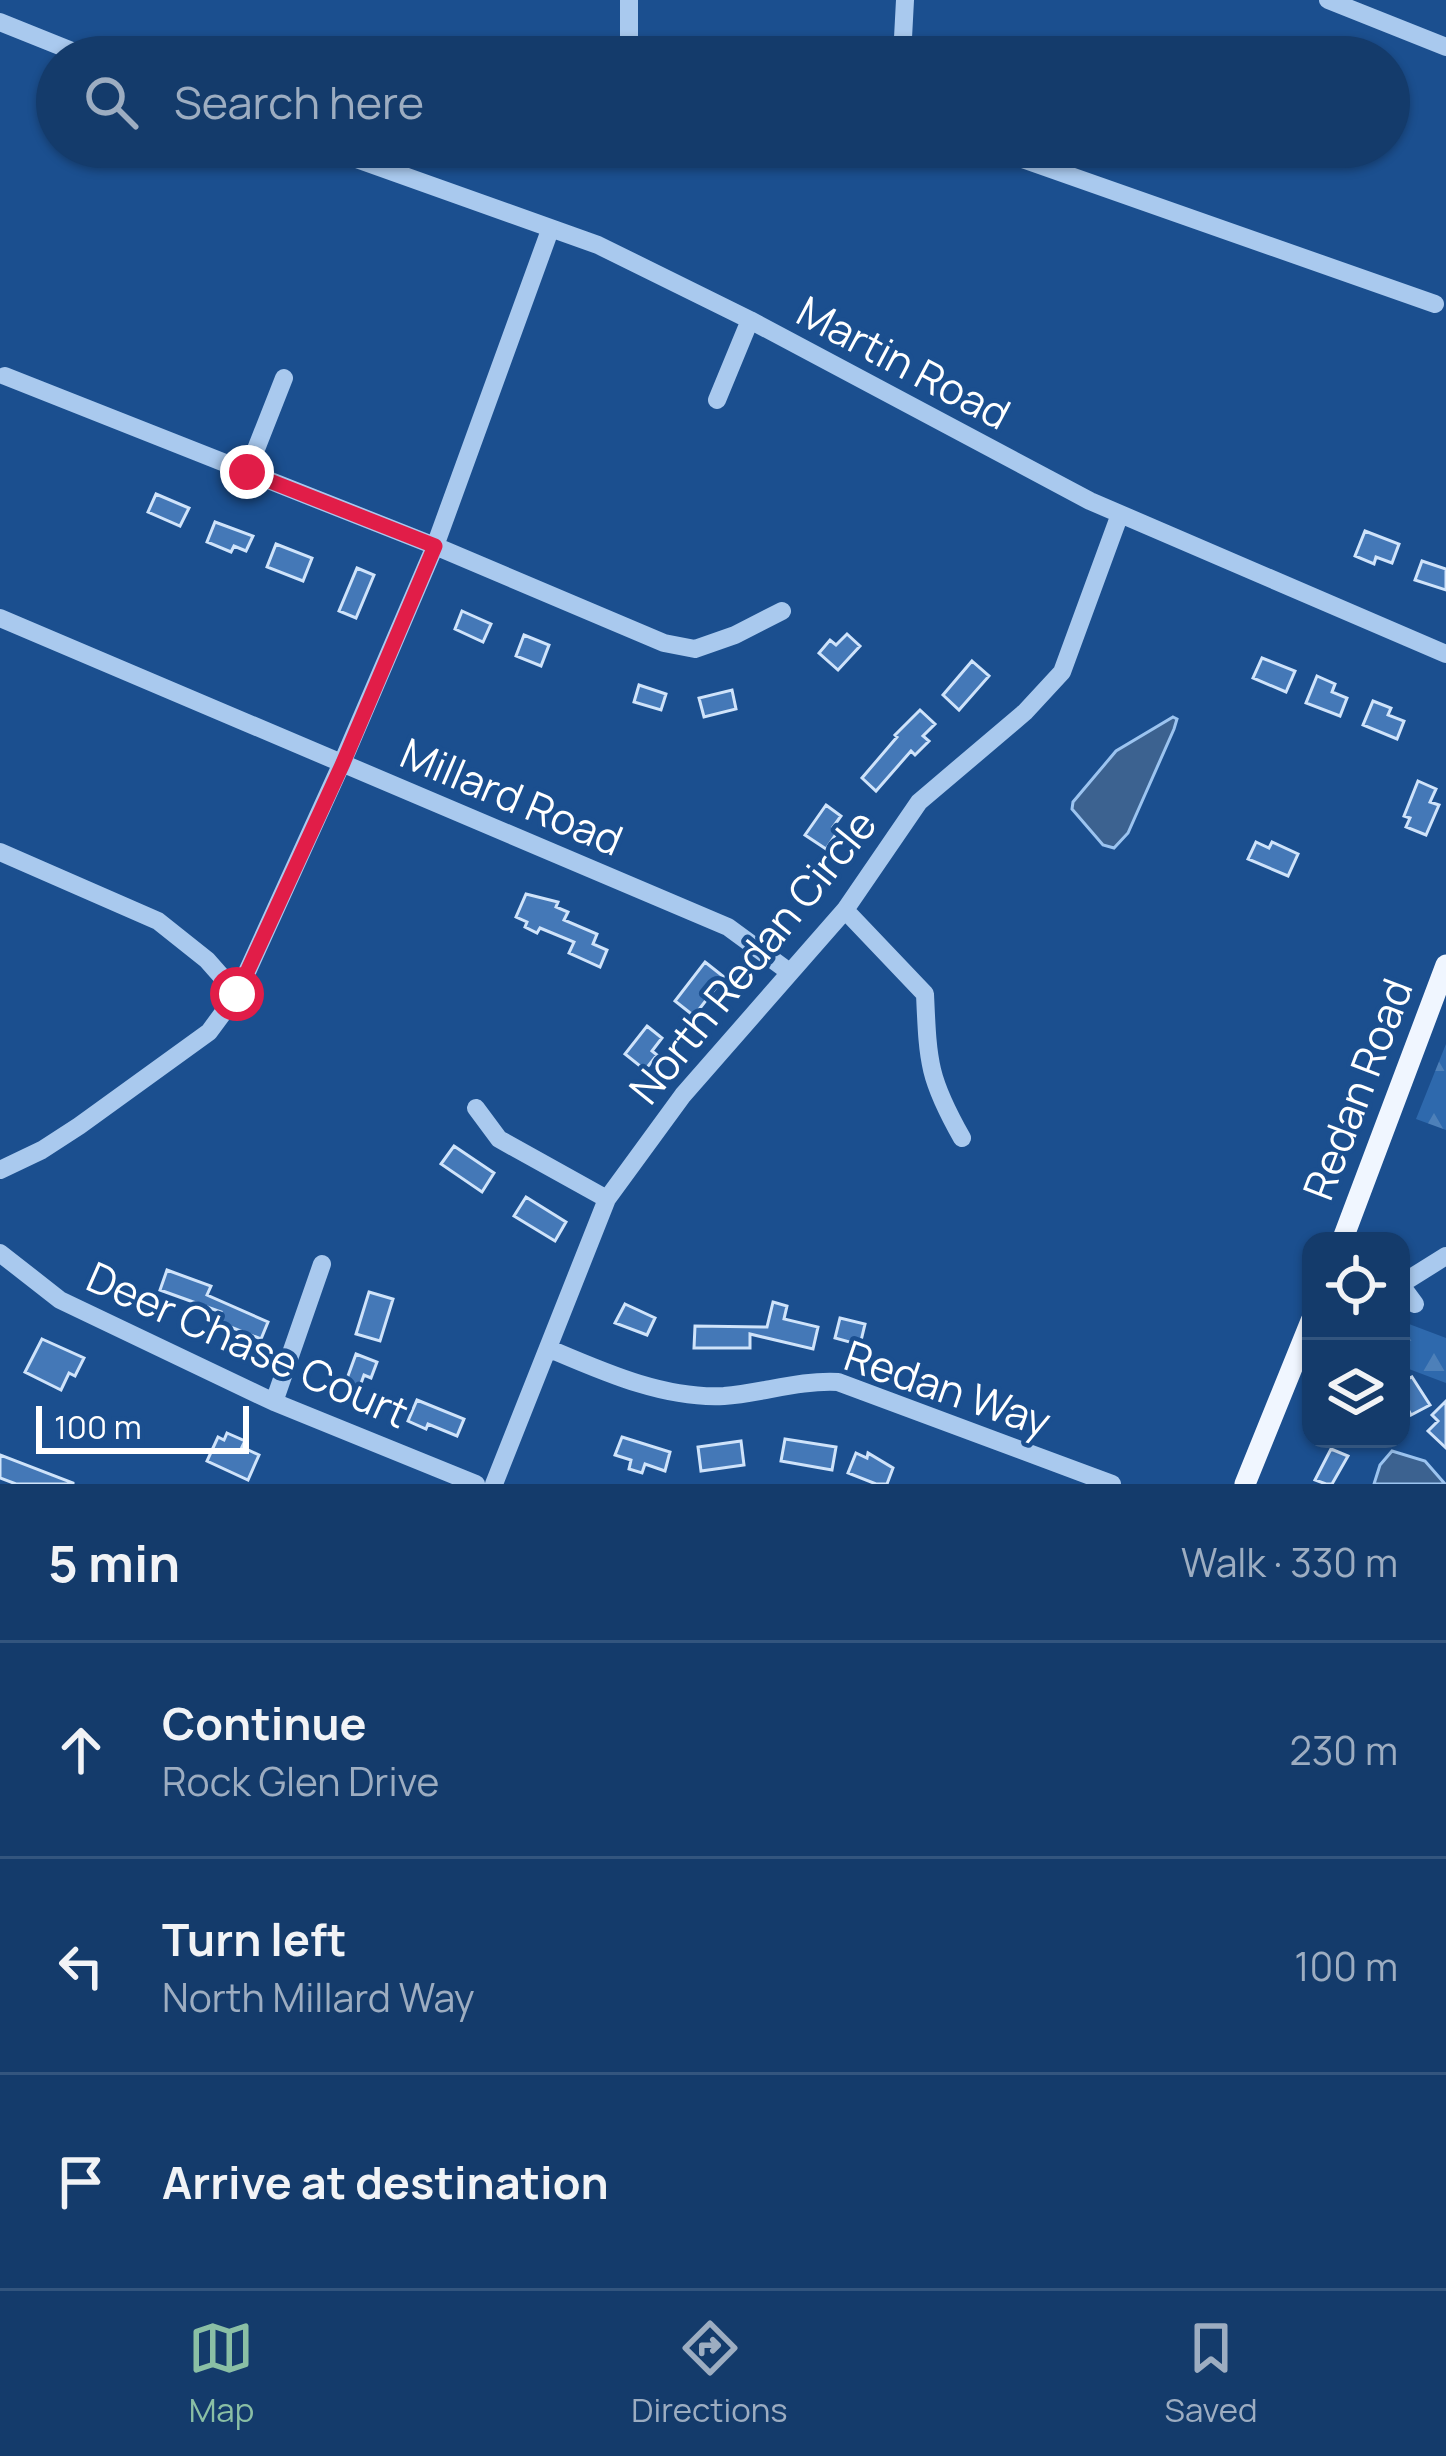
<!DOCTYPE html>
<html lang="en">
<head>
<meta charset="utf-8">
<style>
  :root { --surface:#143b6b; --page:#1d4271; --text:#f1f3f6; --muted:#9dadc1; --line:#33557e; --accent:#8abfa5 }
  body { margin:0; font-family:Manrope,sans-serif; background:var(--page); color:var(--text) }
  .controls { position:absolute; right:36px; bottom:36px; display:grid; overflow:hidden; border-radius:24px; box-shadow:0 3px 9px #0004 }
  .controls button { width:108px; height:108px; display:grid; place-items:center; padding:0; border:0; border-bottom:3px solid var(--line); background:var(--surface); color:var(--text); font:60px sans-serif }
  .scale { position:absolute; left:36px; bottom:30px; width:213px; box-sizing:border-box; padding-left:12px; border:6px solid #fff; border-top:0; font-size:33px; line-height:42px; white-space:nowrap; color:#fff; -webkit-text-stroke:9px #1b4f8f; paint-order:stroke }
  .stop { position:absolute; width:36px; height:36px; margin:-27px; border:9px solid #e11d48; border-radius:50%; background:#fff }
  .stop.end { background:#e11d48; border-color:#fff; box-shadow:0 3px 12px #0008 }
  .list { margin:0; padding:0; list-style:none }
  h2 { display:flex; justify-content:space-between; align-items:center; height:156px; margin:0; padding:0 48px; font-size:51px }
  h2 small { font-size:39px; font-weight:400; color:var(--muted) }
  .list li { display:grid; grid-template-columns:78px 1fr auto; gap:36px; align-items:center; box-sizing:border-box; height:216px; padding:0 48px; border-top:3px solid var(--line) }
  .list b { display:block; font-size:45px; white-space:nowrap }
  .list p { margin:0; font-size:39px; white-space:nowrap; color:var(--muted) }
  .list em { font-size:39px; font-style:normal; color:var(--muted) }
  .icon { flex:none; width:66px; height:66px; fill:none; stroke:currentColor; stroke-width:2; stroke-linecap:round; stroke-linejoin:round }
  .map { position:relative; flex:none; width:1446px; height:1484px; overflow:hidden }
  .search { position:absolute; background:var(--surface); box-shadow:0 3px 9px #0004; left:36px; right:36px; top:36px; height:132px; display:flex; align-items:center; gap:30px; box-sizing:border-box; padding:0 42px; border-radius:66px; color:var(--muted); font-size:45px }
  .sheet { height:804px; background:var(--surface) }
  nav { display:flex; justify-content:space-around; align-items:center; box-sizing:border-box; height:168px; border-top:3px solid var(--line); background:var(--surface); font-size:33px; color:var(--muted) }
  nav a { display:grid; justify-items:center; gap:6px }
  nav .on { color:var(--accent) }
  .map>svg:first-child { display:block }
</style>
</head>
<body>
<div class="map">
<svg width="1446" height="1484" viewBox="0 0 1446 1484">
  <defs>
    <pattern id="forest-firs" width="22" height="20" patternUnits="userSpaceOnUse" patternTransform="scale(3)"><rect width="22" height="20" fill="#2e69ad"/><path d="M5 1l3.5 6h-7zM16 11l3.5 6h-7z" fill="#4d80b9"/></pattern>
  </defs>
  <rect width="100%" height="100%" fill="#1b4f8f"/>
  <path fill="url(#forest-firs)" d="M1446,1044V1130L1416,1119Z
    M1401,1321L1446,1338V1383L1401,1366Z"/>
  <path fill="#3c6290" stroke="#9cc4f0" stroke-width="3" d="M1173,717L1177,719L1174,729L1128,833L1114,848L1103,845L1072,809L1073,802L1116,751Z
    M1392,1451L1425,1461L1445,1484H1374L1380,1465Z"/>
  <path fill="#4478b7" stroke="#cfe3fa" stroke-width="3" d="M156,494L189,508L180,526L148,512Z
    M215,522L253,536L246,551L234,546L231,552L207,542Z
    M1365,531L1399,544L1392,563L1376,557L1374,564L1355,556Z
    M276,544L312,558L303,581L267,567Z
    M1422,561L1446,569V590L1415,580Z
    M357,568L374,575L356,618L339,611Z
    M462,611L491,624L483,642L455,629Z
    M847,634L860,646L838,670L819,653L830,640L836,645Z
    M524,635L549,645L541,666L516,656Z
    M1262,658L1295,671L1286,692L1253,678Z
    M972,661L989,676L959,710L943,695Z
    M1317,676L1335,684L1332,692L1347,698L1340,716L1306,703Z
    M639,685L666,694L661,710L634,702Z
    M732,690L736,709L704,717L699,698Z
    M1373,701L1391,708L1388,715L1404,721L1397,739L1363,725Z
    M920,710L935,724L923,736L929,741L915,755L911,751L876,791L862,778L897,737L895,735Z
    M1418,781L1436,789L1430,802L1439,805L1426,835L1406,827L1410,818L1404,816Z
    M826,805L841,816L833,827L838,831L826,849L805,835Z
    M1256,842L1269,848L1272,842L1298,854L1288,876L1248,859Z
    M526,894L558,902L556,907L568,912L564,920L597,934L593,944L607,950L600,967L569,953L574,942L540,928L537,933L525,927L527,922L516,917Z
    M705,962L724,977L694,1016L675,1001Z
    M647,1026L662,1038L652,1051L657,1055L645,1070L625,1054Z
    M454,1146L494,1173L482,1192L441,1164Z
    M526,1197L566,1222L555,1241L514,1216Z
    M167,1270L211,1286L207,1295L268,1322L261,1339L218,1322L221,1312L160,1290Z
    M369,1292L393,1299L380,1341L356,1334Z
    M773,1302L787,1306L784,1319L818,1327L813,1349L750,1334V1348H694L695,1326L767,1327Z
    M625,1304L655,1318L647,1335L615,1323Z
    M840,1318L865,1324L860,1345L835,1338Z
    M42,1339L84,1358L75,1376L69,1373L61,1390L25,1372Z
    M356,1354L377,1362L371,1378L364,1375L359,1389L345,1384Z
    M1412,1377L1430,1405L1411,1415L1401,1396V1382Z
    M417,1400L464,1419L457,1436L428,1424L426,1429L408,1421Z
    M1446,1401V1448L1428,1431L1438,1421L1432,1415Z
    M227,1433L245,1441L242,1447L259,1455L248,1480L207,1461L218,1437L224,1440Z
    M622,1437L670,1452L665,1471L645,1464L642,1473L629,1469L631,1460L615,1455Z
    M785,1439L836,1447L832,1470L781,1461Z
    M741,1441L744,1465L701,1471L698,1447Z
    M1331,1449L1348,1456L1332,1484H1326L1315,1480Z
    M856,1453L867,1458L868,1453L893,1468L887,1484H876L848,1473Z
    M0,1455L73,1483V1484H16L0,1478Z"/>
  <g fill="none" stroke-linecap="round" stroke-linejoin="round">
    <path stroke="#a9c9ee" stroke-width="18" d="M629,0V57
      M1328,0L1446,47
      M0,22L87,57
      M902,57L905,0
      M323,147L598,245L750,320L1090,501L1446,654
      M988,147L1435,304
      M129,158L133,147
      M5,376L435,546L664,643L695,649L735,635L782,611
      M717,400L750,320
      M247,472L284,378
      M0,618L728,927L788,971
      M0,852L158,921L207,960L237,994
      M845,910L925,994C928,1062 928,1078 962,1138
      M476,1108L499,1139L607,1199
      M0,1170L42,1150L79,1126L209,1032L237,994L342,763L435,546L550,230
      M0,1253L60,1300L274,1402L476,1484
      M1401,1284L1446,1256
      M1401,1285L1415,1304
      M550,1349C604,1372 664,1399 724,1396C763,1393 799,1380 838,1382L1112,1484
      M274,1402L322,1264
      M494,1484L607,1199L683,1095L845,910L919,802L1025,712L1062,672L1120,514"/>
    <path stroke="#f0f6ff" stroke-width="21" d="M1342,1241L1446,965
      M1245,1484L1311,1321"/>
  </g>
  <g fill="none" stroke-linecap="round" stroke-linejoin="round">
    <path stroke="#e11d48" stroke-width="15" d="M237,994L343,763L435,546L247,472"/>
  </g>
  <g text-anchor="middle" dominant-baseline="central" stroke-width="9" stroke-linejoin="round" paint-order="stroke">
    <g font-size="42" fill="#fff" stroke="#1b4f8f">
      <text transform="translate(904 362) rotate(28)">Martin Road</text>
      <text transform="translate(512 796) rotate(23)">Millard Road</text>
      <text transform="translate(752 956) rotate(-51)">North Redan Circle</text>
      <text transform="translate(1357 1089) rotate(-69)">Redan Road</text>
      <text transform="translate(248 1344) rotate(24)">Deer Chase Court</text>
      <text transform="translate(948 1388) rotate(19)">Redan Way</text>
    </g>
  </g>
</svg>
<div class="controls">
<button><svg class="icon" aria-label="locate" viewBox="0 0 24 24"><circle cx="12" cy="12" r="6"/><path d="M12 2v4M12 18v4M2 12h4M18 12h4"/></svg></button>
<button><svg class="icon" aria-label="layers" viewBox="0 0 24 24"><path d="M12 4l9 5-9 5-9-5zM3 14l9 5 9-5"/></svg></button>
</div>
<div class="scale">100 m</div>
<div class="stop" style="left:237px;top:994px"></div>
<div class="stop end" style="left:247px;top:472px"></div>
<div class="search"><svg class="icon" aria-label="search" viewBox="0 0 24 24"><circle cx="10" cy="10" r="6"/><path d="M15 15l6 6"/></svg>Search here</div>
</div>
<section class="sheet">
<h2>5 min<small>Walk · 330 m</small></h2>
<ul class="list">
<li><svg class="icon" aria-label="ahead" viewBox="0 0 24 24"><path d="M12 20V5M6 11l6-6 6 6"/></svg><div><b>Continue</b><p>Rock Glen Drive</p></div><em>230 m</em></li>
<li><svg class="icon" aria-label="left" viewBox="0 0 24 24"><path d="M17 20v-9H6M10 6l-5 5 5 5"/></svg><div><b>Turn left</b><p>North Millard Way</p></div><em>100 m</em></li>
<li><svg class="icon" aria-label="arrive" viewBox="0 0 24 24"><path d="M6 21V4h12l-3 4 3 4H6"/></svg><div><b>Arrive at destination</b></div></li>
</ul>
</section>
<nav>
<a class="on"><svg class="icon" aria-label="map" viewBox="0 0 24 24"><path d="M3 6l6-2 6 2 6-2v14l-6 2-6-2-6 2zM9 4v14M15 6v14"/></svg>Map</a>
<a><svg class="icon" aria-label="directions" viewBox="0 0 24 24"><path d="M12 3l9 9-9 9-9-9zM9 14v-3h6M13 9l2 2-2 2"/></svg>Directions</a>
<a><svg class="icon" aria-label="saved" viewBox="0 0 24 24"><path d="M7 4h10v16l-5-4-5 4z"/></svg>Saved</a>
</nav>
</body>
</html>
